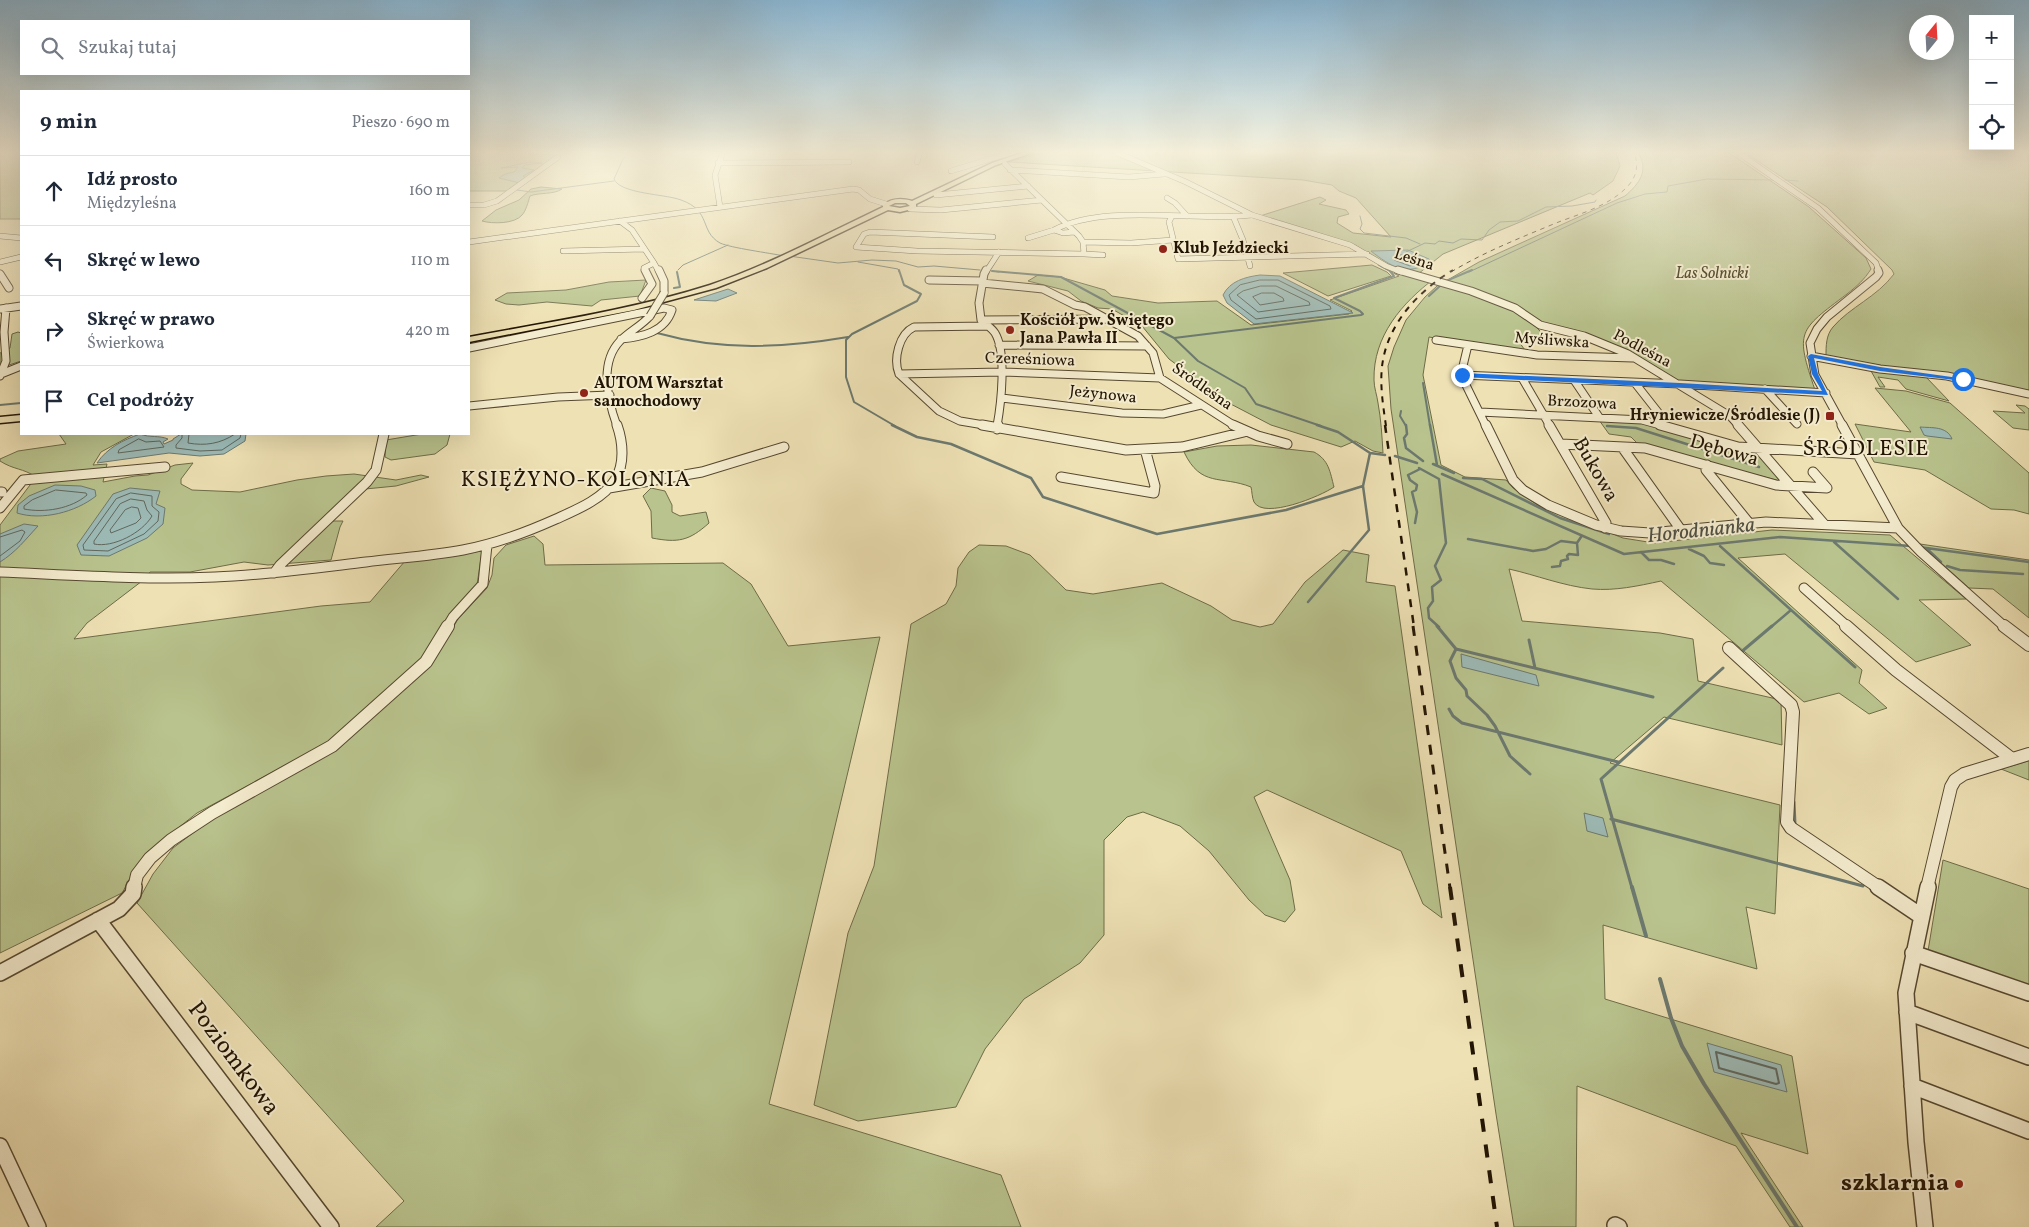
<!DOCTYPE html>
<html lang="pl">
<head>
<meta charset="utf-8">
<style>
  :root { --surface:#fff; --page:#f6f6f7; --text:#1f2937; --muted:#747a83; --line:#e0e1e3 }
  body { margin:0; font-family:Vollkorn,serif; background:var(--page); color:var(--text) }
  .controls { position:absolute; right:15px; top:15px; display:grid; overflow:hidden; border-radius:0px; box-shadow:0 5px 20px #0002 }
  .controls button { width:45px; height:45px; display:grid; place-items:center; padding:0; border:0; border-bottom:1px solid var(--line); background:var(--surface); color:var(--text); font:25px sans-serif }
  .compass { position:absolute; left:1909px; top:15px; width:45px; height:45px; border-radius:50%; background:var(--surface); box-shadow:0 5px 20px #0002; rotate:18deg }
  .stop { position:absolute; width:15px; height:15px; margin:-11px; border:4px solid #1a73e8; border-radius:50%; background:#fff }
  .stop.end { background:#1a73e8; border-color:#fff; box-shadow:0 1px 5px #0008 }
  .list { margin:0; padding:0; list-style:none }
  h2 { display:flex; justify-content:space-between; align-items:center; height:65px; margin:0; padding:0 20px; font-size:21px }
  h2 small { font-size:16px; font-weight:400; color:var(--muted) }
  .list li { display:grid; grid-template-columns:32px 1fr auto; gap:15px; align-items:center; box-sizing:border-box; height:70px; padding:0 20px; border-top:1px solid var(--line) }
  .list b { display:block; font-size:19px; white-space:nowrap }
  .list p { margin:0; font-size:16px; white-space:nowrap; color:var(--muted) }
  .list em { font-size:16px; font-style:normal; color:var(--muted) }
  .icon { flex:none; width:28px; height:28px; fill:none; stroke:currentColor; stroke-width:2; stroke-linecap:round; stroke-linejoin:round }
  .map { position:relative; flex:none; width:2029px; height:1227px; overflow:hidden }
  .search { position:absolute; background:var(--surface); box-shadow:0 5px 20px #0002; left:20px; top:20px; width:450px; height:55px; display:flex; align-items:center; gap:12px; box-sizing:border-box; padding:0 18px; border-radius:0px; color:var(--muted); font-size:19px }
  .panel { position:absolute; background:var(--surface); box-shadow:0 5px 20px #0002; left:20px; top:90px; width:450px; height:345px; border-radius:0px }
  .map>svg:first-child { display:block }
</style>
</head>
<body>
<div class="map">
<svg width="2029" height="1227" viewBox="0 0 2029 1227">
  <rect width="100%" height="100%" fill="#eee1b4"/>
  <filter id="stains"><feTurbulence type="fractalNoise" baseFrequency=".004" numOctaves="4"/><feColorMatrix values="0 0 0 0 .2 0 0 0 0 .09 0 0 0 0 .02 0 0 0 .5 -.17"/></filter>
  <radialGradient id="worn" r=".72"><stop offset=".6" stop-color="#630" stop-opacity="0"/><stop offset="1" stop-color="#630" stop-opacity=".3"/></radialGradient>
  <path fill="#b9c38d" stroke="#6e6c48" d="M0,152H21V219H0Z
    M469,152H530L528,154L555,155L551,158H554L507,191H469Z
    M1044,152H1616L1620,166L1613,181L1593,195L1590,193L1443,254L1418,274L1435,278C1402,303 1373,336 1374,380C1374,388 1377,395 1378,403C1381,419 1382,436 1383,453L1373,451L1355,441L1341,447L1271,425L1225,401L1169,359L1142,326L1112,309L1098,308L1081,301L1068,291L1028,281L1038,275L1060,277L1105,290L1112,296L1158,303L1217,301L1251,325L1349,314L1352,311L1330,300L1399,276L1380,266L1381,262L1355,245L1260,216L1320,197L1326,200L1319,204L1346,210L1349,214L1338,217L1337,223L1353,233L1391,237L1356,198L1339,191L1332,185L1303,180L1009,162Z
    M1638,152H1728L1809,207L1866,258L1871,269C1864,280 1857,286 1847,294C1798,331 1795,331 1815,390L1681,383L1631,354L1533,323L1545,337L1517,339L1527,353L1429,337L1423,375L1441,465L1465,477L1506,480L1513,488L1539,506L1623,538L1654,543L1772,530L1890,535L1966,599L1919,600L1971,645L1916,662L1785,554L1738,558L1862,670L1859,683L1887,708L1869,714L1839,693L1804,702L1661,581C1638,586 1615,591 1592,589C1563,586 1536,575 1509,569L1522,621L1660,633L1693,639L1698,681L1781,700L1782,745L1664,717L1610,763L1780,805L1775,914L1746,907L1757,969L1603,925L1605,999L1792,1056L1808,1154L1741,1133L1803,1227H1790L1736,1146L1577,1086L1576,1227H1514L1496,1114L1391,409L1388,366L1394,347L1406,320L1425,297L1437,286L1479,262L1625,196C1640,183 1649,171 1638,152Z
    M1744,152H2029V391L1826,356C1826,346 1826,335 1833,327C1850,307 1877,297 1894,274L1892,270L1827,207Z
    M541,187L562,189C553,195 540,192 530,196C528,202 526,211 522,215C515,224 492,224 482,221L496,210L519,200L531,189Z
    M1372,265L1387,272L1391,276L1328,296L1283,273Z
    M646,280L640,296L601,300L592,306L547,302L519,305L506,304L495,300L507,293L566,290L609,282Z
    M18,332L21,333V361L0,368V353L10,348L12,334Z
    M1871,371L1925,376L1949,401L1906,389L1898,380L1878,377L1885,387H1880Z
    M1875,388L1906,391L1950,403L2029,473V514L2014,510L1991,509L1925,470L1874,462L1855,424L1911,432Z
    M2016,405L2025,406L2029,409V430L2013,428L1993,411L2025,413Z
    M1599,420L1643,422L1753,451L1758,453L1780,481L1638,444L1631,437L1609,434Z
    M59,434H134L101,452L93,465L107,464L103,482L135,476L148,475L175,465L193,463L181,479V484L192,490L240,492L297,480L326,476L354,474L396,480L421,475L429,477L396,486L355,490L324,521H343L340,527L331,560L268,565L244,562L190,572H150L146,578L87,623L74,639L321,606L370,602L405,561L482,551L477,585L427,655L332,740L197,813L145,854L122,893L0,953V525L36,477C23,468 14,470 0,461V459L18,451L66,444Z
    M422,434H450L447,445L435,454L391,460L385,457L386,440Z
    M1251,445L1314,452C1329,460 1330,472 1334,487C1321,496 1264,520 1254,502C1252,498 1252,491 1251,487C1221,475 1201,488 1184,452L1217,446Z
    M651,488L665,491L672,505V512L680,516L706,512L709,523C689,541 678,543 652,538L651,511L643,496Z
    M534,536L543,544L545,565L723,563L751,584L788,646L880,637L769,1104L1001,1175L1021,1227H376L404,1201L137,903L153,874L173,848L213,818L339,748L436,657L458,619L487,588L492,575L494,558L506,545Z
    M1920,544L2029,560V618L1993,589L1969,588Z
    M979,545L1006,546L1030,555L1066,590L1093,594L1162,583L1211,606L1232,620L1260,627L1273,624L1305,582L1343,550L1369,555L1366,582L1395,586L1442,918L1423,904L1401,851L1267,790L1254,797L1290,880L1295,910L1285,922L1265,915L1249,900L1209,851L1180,826L1143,812L1127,817L1104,840V935L1080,963L1024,999L985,1049L956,1107L858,1121L814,1105L848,933L874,866L911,624L946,604L956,586L958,568L969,552Z
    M2029,760V780L2001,769L2028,761Z
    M1943,860L2029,889V986L1928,951Z"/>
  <path fill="#9dbbb7" stroke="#6c796f" d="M530,162L542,163L525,165L522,168L534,170L523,176L527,179L520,183L499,178L505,174L514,172L518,167L501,168Z
    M1408,250L1429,259L1430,261C1408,278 1390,266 1371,251Z
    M1260,275L1280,276L1353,313L1254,324L1227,303L1223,295C1230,281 1245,277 1260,275Z
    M728,289L737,293L716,301L694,300Z
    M1920,427C1932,428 1947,426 1952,439L1927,436L1924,435Z
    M140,434C150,438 159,435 168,439L163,442L164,444L173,440V439L181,434H246L245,441L224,454L200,456L169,453L97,463C107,448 123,440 140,434Z
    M55,485L81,486L95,490L96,496C76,512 42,521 17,513L18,505L29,496Z
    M130,488L160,491L156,504L165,508L163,524L147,538L109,556L81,555L77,545L113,494Z
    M24,524L38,526C25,540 16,552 0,562V534Z
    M1461,654L1536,675L1539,686L1462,667Z
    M1584,813L1603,818L1608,837L1587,831Z
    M1707,1043L1781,1065L1787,1092L1714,1072Z"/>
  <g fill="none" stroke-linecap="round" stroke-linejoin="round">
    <path stroke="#60685e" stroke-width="1" d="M1396,255H1407L1417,259L1418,262L1410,266L1394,260L1393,257Z
      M1260,280H1278L1330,306L1331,309L1256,319L1231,300L1229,295L1240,285Z
      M1261,286H1276L1309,302L1310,305L1258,312L1237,295L1243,291Z
      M1262,293H1274L1283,298L1284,301L1260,305L1253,297Z
      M182,434V438L176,445V448L200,451L222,450L240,438L241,434
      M189,434L188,443C205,446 220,444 235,434
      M139,439L146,442L160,441L164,447L118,453L119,450Z
      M56,490L86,493L87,495C71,509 44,513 24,509V506L32,500Z
      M131,493L152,496V506L159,512L158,521L144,534L108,551L84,550L83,545L116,499Z
      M131,499L144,501L147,510L152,516C142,533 113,548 94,544V541L120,504Z
      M132,507L138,508L141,518L136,523L111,533L110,530L125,510Z
      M0,537L22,530L25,532L20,541L0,556"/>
    <path stroke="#60685e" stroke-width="2" d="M1716,1052L1776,1069L1779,1083L1776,1084L1719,1068Z"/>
    <path stroke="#6c796f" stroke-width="1" d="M629,152L623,159L614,179C620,194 666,194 681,200C712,211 699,231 720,243C731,248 770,253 784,256
      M1785,180L1798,181
      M517,190L531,192L614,181
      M1360,216L1362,224L1360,229L1364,233L1406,238L1420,244
      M1406,252L1425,243L1435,244L1439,241L1453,243L1461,239L1482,240L1489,230L1500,222L1518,221L1546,207L1572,206L1595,202L1596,200
      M789,256L838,263L872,260L896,261L918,267L934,266L980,270
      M858,262L898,269L899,272
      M1378,265L1391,272
      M678,270L683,265L728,245
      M992,271L999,272
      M1469,272L1617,203L1645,194L1667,192L1668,186L1707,179L1774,180"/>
    <path stroke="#6c796f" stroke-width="2" d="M992,271L1061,277L1174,338L1198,361L1245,388L1256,404L1321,426
      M1446,281L1472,270
      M674,288L680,287L677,272
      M1429,296L1441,285
      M657,333C721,351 783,348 848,337
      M1174,338L1361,315L1363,314L1360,311L1334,298L1394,276L1389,270
      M1423,383L1430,426
      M0,405L21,403
      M1401,411L1400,416L1406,426
      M895,426L854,402L846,377V340L852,334L917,301L921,294L904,285L899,270
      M1607,426H1610"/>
    <path stroke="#6c796f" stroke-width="2.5" d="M892,425L917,437L951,444L1031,478L1043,497L1157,534L1286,510L1363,486L1370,453
      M1317,425L1338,432L1370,453L1385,455
      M1406,425L1407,434L1404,438L1406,448L1423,461
      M1430,425L1437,465
      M1607,426L1636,428L1759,467
      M1395,456L1417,463
      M1433,464L1454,473
      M1419,468L1439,479L1446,543L1435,566L1441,580L1432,587L1433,601L1428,608L1429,618L1439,627
      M1442,474L1624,554L1780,537L1911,546
      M1463,478L1482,479L1560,518L1609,534
      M1415,523L1417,512L1412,492L1416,490L1417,485L1410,480L1408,475L1420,469
      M1468,539L1533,551L1546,549L1561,541L1577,543L1581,537
      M1834,542L1898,599
      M1720,546L1810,627
      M1919,547L2029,562
      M1926,548L1941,562
      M1689,549L1704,556L1710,563L1724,565
      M1641,552L1649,560H1661L1674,564
      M1947,566L1960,570L2023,574
      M1552,567L1560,566L1561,561L1568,559L1567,556L1569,554L1578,555L1577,543
      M1308,602L1369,530L1363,486
      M1771,627L1791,610"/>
    <path stroke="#6c796f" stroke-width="3" d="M1437,626L1456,649L1450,661L1456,678L1466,690L1467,696L1487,715L1495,726L1510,756L1530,774
      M1809,626L1855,667
      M1529,640L1535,668
      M1456,649L1653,697
      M1740,653L1772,626
      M1449,709L1453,716L1462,723L1618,762
      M1794,802L1795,824
      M1611,819L1863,886
      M1632,888L1601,779L1723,668"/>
    <path stroke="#6c796f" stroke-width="4" d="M1632,887L1646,936
      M1660,979L1671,1018L1682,1046L1704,1084L1797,1227"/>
    <defs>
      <path id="minor-far4" d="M1115,152L1186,182L1252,215L1350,245L1386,266L1401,272
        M1737,152L1818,208L1876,263L1879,272
        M917,162L920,152
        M718,163L849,162
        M1010,170L1129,177L1164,174
        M951,171L1013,152
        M936,195L1028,186
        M1167,198L1175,203L1187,216
        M469,205H484L497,201L558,157
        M720,207L715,175L723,152
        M910,209L941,210L1042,200
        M1172,216L1169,222L1178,259L1367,254
        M1233,216L1243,240L1250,266
        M620,221L632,230L654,263L644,268L646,272
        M1074,232L1063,233L1054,230C1105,203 1192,222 1251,215
        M0,236L21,238
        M993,237L870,232L864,234L856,247L917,251L1084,254L1083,242L1079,236L1005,164
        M1028,238L1054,230
        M469,242L853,189L859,190L870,199L886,204
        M1083,242L1131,243L1173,240
        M563,251L644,249
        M1084,254L1103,255
        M0,262L21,257
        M654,263L659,272
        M986,272L999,252"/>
      <path id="minor-far3" d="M659,270L664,281V293
        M986,270L984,274L979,303L981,320C985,324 992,328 995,333C1007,353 1001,404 997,426
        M1398,270L1471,291L1515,308L1540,325L1584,336L1628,354L1730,416L1739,426
        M0,274L9,288
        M929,280L982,281
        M982,283L1043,289L1075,305L1085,307L1138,336L1153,353L1160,378L1235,426
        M642,298L652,284L645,270
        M0,309L21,306
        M981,320L1107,319
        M987,326L914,327C899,334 893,359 899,374L939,411L960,421L990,426
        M1436,340L1537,355L1633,358
        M999,345L1147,346
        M1468,345L1462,370L1463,379L1486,426
        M469,348L664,308L672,310C665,332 642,337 621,339
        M1811,356L1880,369L1947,376L2029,394
        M1,374L21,366
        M899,374L1002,372L1160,378
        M1462,375L1680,384L1826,393
        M0,376L6,361L4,332L6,308
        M1522,378L1550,426
        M1574,380L1599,417
        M1635,383L1661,416L1662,418L1659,423
        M1765,389L1797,424
        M1002,398L1122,413L1163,414L1201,405
        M469,406L558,397L610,395
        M1480,412L1642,420L1664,426
        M617,426C608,401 599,363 620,341C630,331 641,326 650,316
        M1843,426L1815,375L1810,343L1817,329L1827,317L1876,277L1879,273L1878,270"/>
      <path id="minor-far2" d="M982,425L1126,450L1182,447L1244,432
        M1233,425L1258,436L1287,444
        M1486,425L1513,480L1523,490L1548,505L1596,525L1621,531L1650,533L1766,522L1898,528
        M1549,425L1606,523L1605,528
        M1660,425L1738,447L1858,454
        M1738,425L1824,524
        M1842,425L1898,528L1921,552L2005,627
        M997,429L998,425
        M1561,444L1645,448L1776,485L1827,488L1813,472
        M1622,447L1681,530
        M1707,465L1706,470L1749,523
        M1061,477L1154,493L1155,486L1145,449
        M609,488L702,472L784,447
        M0,492H2
        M0,508L23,480L165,467
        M0,572C72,575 143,580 215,577C266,575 316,568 366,562C398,558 431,556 463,550C495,544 527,532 556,519C576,510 603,499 615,480C625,464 623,442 617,425
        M274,573L280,565L367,482L376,470L384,434
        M1804,588L1848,627
        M447,627L453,617L483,584L487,545"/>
      <path id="minor-far1" d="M1846,626L1896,670L2012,759
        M2004,626L2029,645
        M1729,648L1791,705L1793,712L1787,822L1791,828L1880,888
        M134,888L137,875L150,858L171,840L212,813L332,746L426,662L448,626
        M1927,888L1951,787L1955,780L1964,774L2029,754"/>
      <path id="minor" d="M1878,887L1921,916
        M98,920L331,1227
        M1913,953L2029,993
        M0,973L119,909L133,894L134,887
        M1907,1012L2029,1057
        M1912,1086L2029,1131
        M0,1146L38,1227
        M1615,1225L1619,1227
        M1925,1227L1916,1142L1906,993L1928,887"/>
      <path id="major" d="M1025,152H1034L996,165L916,204V208L900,212L888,210L767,268L716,288L634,310L469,342V337C549,322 631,310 710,285C769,265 826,234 883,207V205C892,198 902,198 912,201L992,163ZM895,203H906L910,206L900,208L889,206Z
        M21,415V421L0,423V417Z"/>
    </defs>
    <use href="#minor-far4" stroke="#564830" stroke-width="6"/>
    <use href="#minor-far3" stroke="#564830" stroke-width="9"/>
    <use href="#minor-far2" stroke="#564830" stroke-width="11"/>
    <use href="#minor-far1" stroke="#564830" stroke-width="14"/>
    <use href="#minor" stroke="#564830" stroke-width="18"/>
    <use href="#major" stroke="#231504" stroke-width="3"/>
    <use href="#minor-far4" stroke="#f4ecce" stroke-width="5"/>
    <use href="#minor-far3" stroke="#f4ecce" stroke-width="7"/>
    <use href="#minor-far2" stroke="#f4ecce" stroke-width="9"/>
    <use href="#minor-far1" stroke="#f4ecce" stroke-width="12"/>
    <use href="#minor" stroke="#f4ecce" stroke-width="15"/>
    <use href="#major" fill="#eee1b4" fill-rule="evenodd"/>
    <path stroke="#231504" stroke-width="1" stroke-dasharray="4.5 4.5" stroke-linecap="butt" d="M1451,272C1484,252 1520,238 1556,223C1579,214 1609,206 1627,187C1637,177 1639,165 1634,152"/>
    <path stroke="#231504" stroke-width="2" stroke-dasharray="6 6" stroke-linecap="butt" d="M1386,426C1383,405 1379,381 1383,360C1390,321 1420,290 1453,270"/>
    <path stroke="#231504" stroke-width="2.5" stroke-dasharray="8 8" stroke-linecap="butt" d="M1385,425L1414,627"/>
    <path stroke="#231504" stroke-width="3" stroke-dasharray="10 10" stroke-linecap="butt" d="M1413,626L1450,888"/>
    <path stroke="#231504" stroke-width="4" stroke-dasharray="13 13" stroke-linecap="butt" d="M1450,887L1497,1227"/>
    <defs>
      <path id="minor-bridge" d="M650,316L664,293"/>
    </defs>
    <use href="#minor-bridge" stroke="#564830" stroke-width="9" stroke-linecap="butt"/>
    <use href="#minor-bridge" stroke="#f4ecce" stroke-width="7"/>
  </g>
  <linearGradient id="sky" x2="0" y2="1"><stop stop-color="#8ab7d4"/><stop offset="0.47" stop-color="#f7f2dd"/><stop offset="1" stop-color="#f7f2dd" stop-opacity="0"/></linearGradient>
  <rect width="2029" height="324" fill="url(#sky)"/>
  <path fill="#1a73e8" d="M1811,354L1880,367L1966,379L1963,381L1880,371L1814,358L1818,374L1828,395L1462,377L1459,375L1462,373L1680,383L1822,391L1812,374L1808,356Z"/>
  <g fill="#8f2418" stroke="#f4ecce" stroke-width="2">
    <circle cx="1163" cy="249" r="5"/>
    <circle cx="1010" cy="330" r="5"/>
    <circle cx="584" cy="393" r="5"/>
    <rect x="1825" y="411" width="10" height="10" rx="2.5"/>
    <circle cx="1959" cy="1184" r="5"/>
  </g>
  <g text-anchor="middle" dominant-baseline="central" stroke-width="4" stroke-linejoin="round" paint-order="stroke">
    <g font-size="16" font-weight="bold" fill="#231504" stroke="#f4ecce" text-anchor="start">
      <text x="1173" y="249">Klub Jeździecki</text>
      <text x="1020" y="321">Kościół pw. Świętego<tspan x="1020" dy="18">Jana Pawła II</tspan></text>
      <text x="594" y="384">AUTOM Warsztat<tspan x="594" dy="18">samochodowy</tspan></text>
      <text x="1820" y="416" text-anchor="end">Hryniewicze/Śródlesie (J)</text>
    </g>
    <g font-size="16" fill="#231504" stroke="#f4ecce">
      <text transform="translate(1414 260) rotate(18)">Leśna</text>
      <text transform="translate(1552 341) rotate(4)">Myśliwska</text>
      <text transform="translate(1642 349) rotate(28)">Podleśna</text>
      <text transform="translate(1030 360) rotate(2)">Czereśniowa</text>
      <text transform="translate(1202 387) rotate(35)">Śródleśna</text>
      <text transform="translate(1103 395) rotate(6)">Jeżynowa</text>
      <text transform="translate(1582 403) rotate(3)">Brzozowa</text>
    </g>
    <g font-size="16" font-style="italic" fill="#585234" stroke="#f4ecce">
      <text x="1712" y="274">Las Solnicki</text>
    </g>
    <g font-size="20" fill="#231504" stroke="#f4ecce">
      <text transform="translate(1724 451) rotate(16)">Dębowa</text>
      <text transform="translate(1595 470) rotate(60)">Bukowa</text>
    </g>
    <g font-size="21" font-style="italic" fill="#4e4f43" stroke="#f4ecce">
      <text transform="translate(1701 531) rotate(-6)">Horodnianka</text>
    </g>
    <g font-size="22" letter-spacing="1" fill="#231504" stroke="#f4ecce">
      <text x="1866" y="449">ŚRÓDLESIE</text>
      <text x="576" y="480">KSIĘŻYNO-KOLONIA</text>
    </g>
    <g font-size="24" fill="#231504" stroke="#f4ecce">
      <text transform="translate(233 1059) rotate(53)">Poziomkowa</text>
    </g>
    <g font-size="24" font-weight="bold" fill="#231504" stroke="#f4ecce" text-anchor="end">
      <text x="1949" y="1184">szklarnia</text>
    </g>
  </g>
  <rect width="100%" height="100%" filter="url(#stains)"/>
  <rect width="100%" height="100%" fill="url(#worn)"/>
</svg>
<div class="controls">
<button>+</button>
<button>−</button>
<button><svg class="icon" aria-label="locate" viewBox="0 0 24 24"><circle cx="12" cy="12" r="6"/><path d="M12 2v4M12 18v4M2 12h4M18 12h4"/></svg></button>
</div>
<svg class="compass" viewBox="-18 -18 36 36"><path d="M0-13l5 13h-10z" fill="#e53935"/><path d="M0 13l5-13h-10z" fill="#747a83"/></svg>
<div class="stop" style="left:1963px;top:379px"></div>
<div class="stop end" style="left:1462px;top:375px"></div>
<div class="search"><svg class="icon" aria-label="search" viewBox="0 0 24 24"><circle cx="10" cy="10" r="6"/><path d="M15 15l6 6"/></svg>Szukaj tutaj</div>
<section class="panel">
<h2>9 min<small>Pieszo · 690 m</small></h2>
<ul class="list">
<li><svg class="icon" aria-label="ahead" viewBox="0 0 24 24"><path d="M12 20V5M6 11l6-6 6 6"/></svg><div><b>Idź prosto</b><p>Międzyleśna</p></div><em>160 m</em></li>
<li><svg class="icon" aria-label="left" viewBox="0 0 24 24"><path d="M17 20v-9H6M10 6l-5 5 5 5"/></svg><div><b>Skręć w lewo</b></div><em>110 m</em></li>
<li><svg class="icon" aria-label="right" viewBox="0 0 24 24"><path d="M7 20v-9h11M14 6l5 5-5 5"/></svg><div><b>Skręć w prawo</b><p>Świerkowa</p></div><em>420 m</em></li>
<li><svg class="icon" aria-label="arrive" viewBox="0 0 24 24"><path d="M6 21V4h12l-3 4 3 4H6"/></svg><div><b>Cel podróży</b></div></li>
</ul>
</section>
</div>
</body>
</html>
